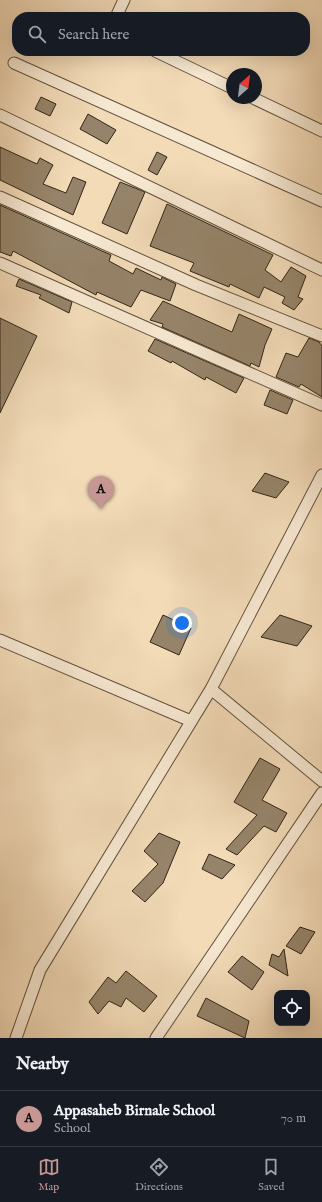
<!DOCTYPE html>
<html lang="en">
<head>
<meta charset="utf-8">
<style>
  :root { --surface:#171b24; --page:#242831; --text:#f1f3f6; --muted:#9ea1a6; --line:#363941; --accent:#c59692 }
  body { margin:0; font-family:"IM FELL English",serif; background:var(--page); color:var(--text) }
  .controls { position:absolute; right:12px; bottom:12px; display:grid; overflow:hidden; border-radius:8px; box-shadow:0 4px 16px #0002 }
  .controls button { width:36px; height:36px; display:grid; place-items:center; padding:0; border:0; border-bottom:1px solid var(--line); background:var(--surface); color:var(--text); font:20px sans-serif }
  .compass { position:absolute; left:226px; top:68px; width:36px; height:36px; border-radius:50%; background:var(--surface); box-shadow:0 4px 16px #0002; rotate:28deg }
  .you { position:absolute; left:182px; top:623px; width:14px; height:14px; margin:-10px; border:3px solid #fff; border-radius:50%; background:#1a73e8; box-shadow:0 0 0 6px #1a73e833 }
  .badge { display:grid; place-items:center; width:26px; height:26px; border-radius:50%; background:var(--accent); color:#111; font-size:13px; font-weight:700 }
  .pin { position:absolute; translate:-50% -33px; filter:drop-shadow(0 1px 2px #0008) }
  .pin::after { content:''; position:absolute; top:21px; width:14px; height:12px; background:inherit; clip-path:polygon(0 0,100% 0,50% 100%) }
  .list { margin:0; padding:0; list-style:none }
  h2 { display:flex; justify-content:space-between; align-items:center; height:52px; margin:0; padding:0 16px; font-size:17px }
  h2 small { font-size:13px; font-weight:400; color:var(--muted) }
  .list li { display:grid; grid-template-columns:26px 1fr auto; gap:12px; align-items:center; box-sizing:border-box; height:56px; padding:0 16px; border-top:1px solid var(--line) }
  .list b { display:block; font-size:15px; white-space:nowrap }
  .list p { margin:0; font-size:13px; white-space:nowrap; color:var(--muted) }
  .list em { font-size:13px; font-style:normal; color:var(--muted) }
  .icon { flex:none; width:22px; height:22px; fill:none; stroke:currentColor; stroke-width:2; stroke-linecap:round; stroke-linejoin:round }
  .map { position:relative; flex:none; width:322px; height:1038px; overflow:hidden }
  .search { position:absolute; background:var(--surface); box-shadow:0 4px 16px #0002; left:12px; right:12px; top:12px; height:44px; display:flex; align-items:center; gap:10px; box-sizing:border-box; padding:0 14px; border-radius:16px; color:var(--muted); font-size:15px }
  .sheet { height:108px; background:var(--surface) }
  nav { display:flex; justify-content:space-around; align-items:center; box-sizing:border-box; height:56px; border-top:1px solid var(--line); background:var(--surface); font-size:11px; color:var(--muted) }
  nav a { display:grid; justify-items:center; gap:2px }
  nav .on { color:var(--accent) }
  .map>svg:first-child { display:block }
</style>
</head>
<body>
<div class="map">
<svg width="322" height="1038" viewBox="0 0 322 1038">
  <rect width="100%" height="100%" fill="#f3dbb8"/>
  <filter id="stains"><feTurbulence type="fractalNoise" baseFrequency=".005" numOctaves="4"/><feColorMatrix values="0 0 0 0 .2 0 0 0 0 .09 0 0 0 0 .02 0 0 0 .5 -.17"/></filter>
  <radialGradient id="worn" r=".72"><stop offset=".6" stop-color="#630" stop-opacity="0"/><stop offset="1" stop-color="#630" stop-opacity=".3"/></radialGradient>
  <path fill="#96846a" stroke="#322516" d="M41,97L56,104L50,116L35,109Z
    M88,114L116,130L107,144L80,129Z
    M0,147L37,164L40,158L53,165L43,184L66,193L73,177L86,182L73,215L0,180Z
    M157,152L167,157L157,175L148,170Z
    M120,182L145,192L127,234L102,223Z
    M167,204L273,255L265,270L281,282L291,267L306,276L298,297L303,299L294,310L282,303L285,297L264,287L259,298L230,284L229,287L190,271L194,263L150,246Z
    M0,205L111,255L109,261L133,274L136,268L161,280L162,277L176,284L170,301L141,290L131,307L97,292L96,295L13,251L11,256L0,252Z
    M19,279L72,302L69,313L39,298L41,295L16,286Z
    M163,301L232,332L239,314L272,329L265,345L259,367L251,363L250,366L162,327L163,324L150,320Z
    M0,318L37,336L0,413Z
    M309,338L319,342L322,346V397L301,384L299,387L276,377L286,353L298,357Z
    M155,339L244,378L236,393L206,377L205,380L172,361L171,363L148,351Z
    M270,390L293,400L287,414L264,405Z
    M265,473L289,482L276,498L252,491Z
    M163,615L191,628L179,655L150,642Z
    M280,615L312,626L297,646L261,637Z
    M260,758L280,769L262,800L287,813L276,832L264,826L237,855L226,849L257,815L234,802Z
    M159,833L180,842L163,883L145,902L132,891L158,864L144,851Z
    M209,854L235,865L222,879L202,869Z
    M300,927L315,932L301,954L286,946Z
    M284,949L288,976L269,965L272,954L279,957Z
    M242,956L264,972L252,990L228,972Z
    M126,971L157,996L144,1012L126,998L121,1007L109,1001L98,1014L89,1002L108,977L116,983Z
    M206,998L249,1021L245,1038L197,1016Z"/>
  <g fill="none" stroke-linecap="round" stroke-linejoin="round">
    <defs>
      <path id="minor" d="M116,17L124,0
        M155,51L232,88
        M14,63L322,201
        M253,98L322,131
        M0,115L322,270
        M0,197L196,285L322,336
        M0,263L322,405
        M0,640L191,721
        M211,689L322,475
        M16,1038L40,970L211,689L322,781
        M156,1038L322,793"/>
    </defs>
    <use href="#minor" stroke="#62523e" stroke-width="13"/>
    <use href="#minor" stroke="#f7e8d1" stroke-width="11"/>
  </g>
  <rect width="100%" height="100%" filter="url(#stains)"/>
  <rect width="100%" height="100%" fill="url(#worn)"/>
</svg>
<div class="controls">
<button><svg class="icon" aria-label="locate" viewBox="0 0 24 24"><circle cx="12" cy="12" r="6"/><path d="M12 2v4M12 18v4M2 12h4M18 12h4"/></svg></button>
</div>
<svg class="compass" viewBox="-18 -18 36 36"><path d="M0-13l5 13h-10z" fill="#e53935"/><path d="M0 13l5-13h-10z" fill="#9ea1a6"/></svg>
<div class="you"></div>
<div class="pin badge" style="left:101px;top:509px">A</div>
<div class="search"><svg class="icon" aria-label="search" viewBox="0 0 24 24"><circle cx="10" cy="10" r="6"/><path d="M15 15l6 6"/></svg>Search here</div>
</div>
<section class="sheet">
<h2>Nearby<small></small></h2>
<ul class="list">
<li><span class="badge">A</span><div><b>Appasaheb Birnale School</b><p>School</p></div><em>70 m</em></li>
</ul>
</section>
<nav>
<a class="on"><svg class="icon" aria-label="map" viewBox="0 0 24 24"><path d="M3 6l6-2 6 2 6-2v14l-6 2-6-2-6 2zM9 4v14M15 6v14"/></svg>Map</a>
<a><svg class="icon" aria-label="directions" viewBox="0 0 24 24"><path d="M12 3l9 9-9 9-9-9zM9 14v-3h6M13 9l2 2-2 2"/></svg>Directions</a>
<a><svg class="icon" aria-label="saved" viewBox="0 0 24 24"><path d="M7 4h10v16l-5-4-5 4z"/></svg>Saved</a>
</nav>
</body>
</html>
